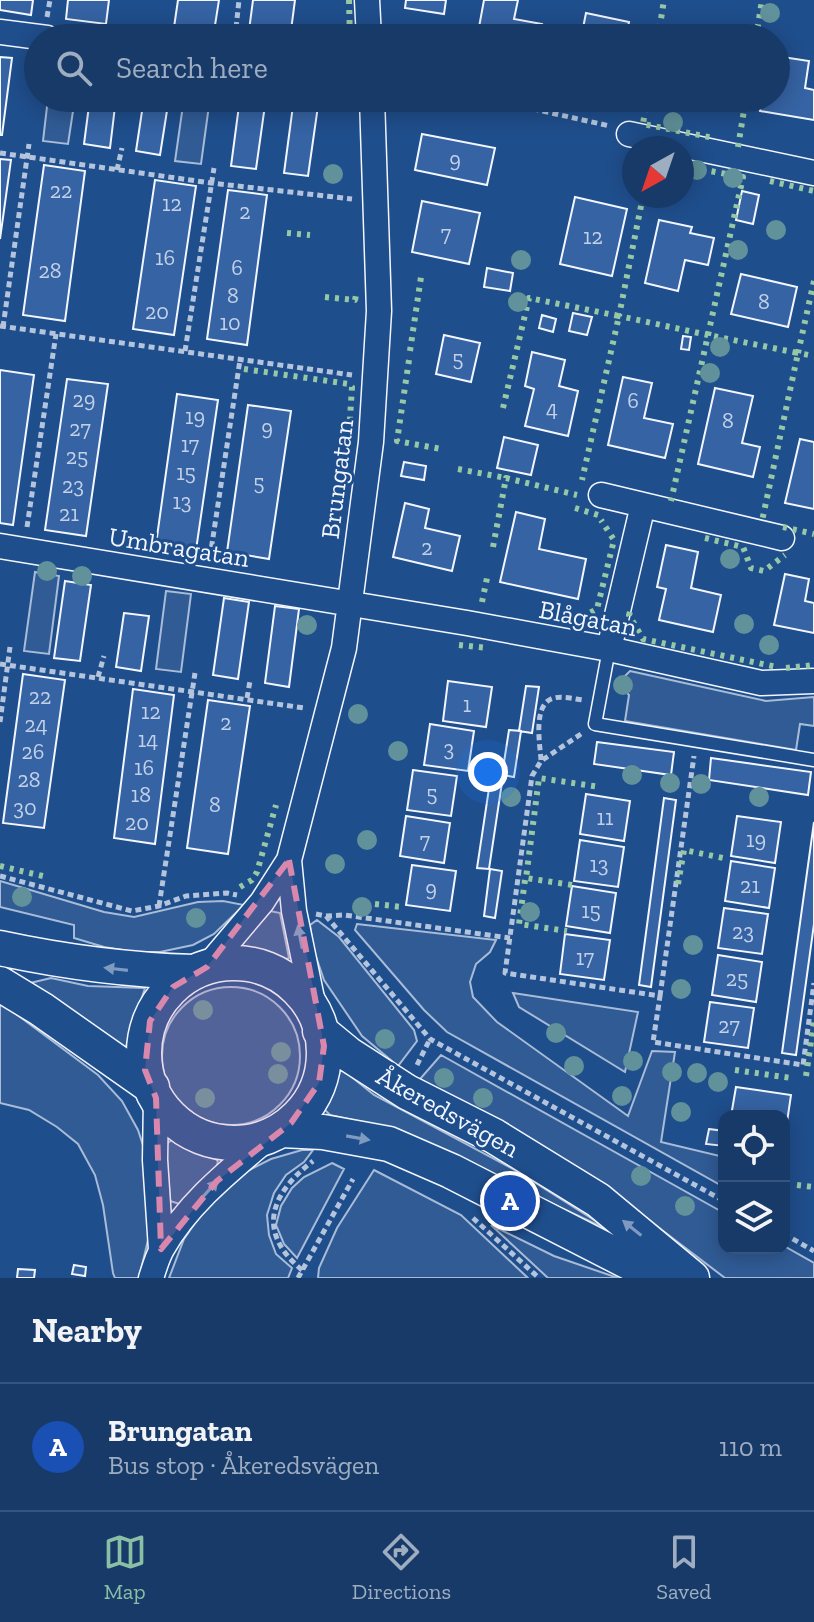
<!DOCTYPE html>
<html lang="en">
<head>
<meta charset="utf-8">
<style>
  :root { --surface:#173a69; --page:#20416f; --text:#f1f3f6; --muted:#9eadc0; --line:#36547d; --accent:#8abfa5 }
  body { margin:0; font-family:"Zilla Slab",serif; background:var(--page); color:var(--text) }
  .controls { position:absolute; right:24px; bottom:24px; display:grid; overflow:hidden; border-radius:16px; box-shadow:0 4px 20px #0003 }
  .controls button { width:72px; height:72px; display:grid; place-items:center; padding:0; border:0; border-bottom:2px solid var(--line); background:var(--surface); color:var(--text); font:40px sans-serif }
  .compass { position:absolute; left:622px; top:136px; width:72px; height:72px; border-radius:50%; background:var(--surface); box-shadow:0 4px 20px #0003; rotate:220deg }
  .you { position:absolute; left:488px; top:772px; width:28px; height:28px; margin:-20px; border:6px solid #fff; border-radius:50%; background:#1a73e8; box-shadow:0 0 0 12px #1a73e833 }
  .badge { display:grid; place-items:center; width:52px; height:52px; border-radius:50%; background:var(--accent); color:#fff; font-size:26px; font-weight:700 }
  .pin { position:absolute; translate:-50% -50%; border:4px solid #fff; box-shadow:0 2px 8px #0006 }
  .list { margin:0; padding:0; list-style:none }
  h2 { display:flex; justify-content:space-between; align-items:center; height:104px; margin:0; padding:0 32px; font-size:34px }
  h2 small { font-size:26px; font-weight:400; color:var(--muted) }
  .list li { display:grid; grid-template-columns:52px 1fr auto; gap:24px; align-items:center; box-sizing:border-box; height:128px; padding:0 32px; border-top:2px solid var(--line) }
  .list b { display:block; font-size:30px; white-space:nowrap }
  .list p { margin:0; font-size:26px; white-space:nowrap; color:var(--muted) }
  .list em { font-size:26px; font-style:normal; color:var(--muted) }
  .icon { flex:none; width:44px; height:44px; fill:none; stroke:currentColor; stroke-width:2; stroke-linecap:round; stroke-linejoin:round }
  .map { position:relative; flex:none; width:814px; height:1278px; overflow:hidden }
  .search { position:absolute; background:var(--surface); box-shadow:0 4px 20px #0003; left:24px; right:24px; top:24px; height:88px; display:flex; align-items:center; gap:20px; box-sizing:border-box; padding:0 28px; border-radius:44px; color:var(--muted); font-size:30px }
  .sheet { height:232px; background:var(--surface) }
  nav { display:flex; justify-content:space-around; align-items:center; box-sizing:border-box; height:112px; border-top:2px solid var(--line); background:var(--surface); font-size:22px; color:var(--muted) }
  nav a { display:grid; justify-items:center; gap:4px }
  nav .on { color:var(--accent) }
  .map>svg:first-child { display:block }
</style>
</head>
<body>
<div class="map">
<svg width="814" height="1278" viewBox="0 0 814 1278">
  <rect width="100%" height="100%" fill="#1f4e8c"/>
  <path fill="#305b95" stroke="#a8bbd7" stroke-width="2" d="M48,98H75L68,144L43,141Z
    M184,98H210L201,164L175,161Z
    M35,572L59,576L49,654L24,651Z
    M166,591L191,594L181,672L156,669Z
    M630,671L766,701L814,697V726L800,724L796,750L625,721L629,695L623,689V678Z
    M0,881L104,912L134,917L198,902L223,901L244,905L214,934L193,945L160,952H135L104,947L74,938V925L0,907Z
    M270,911L280,913L289,958L276,964L242,948V942Z
    M317,920L339,937L414,1030L417,1041L398,1066L362,1036L324,980L313,948L310,925Z
    M357,924L496,940L490,952L476,964L470,982L473,997L497,1022L628,1116L652,1051L675,1052L661,1142L724,1157V1187L447,1032L424,1010L355,930Z
    M51,978L88,986L145,988L124,1053L30,983Z
    M162 1056a69 69 0 1 1 138 0a69 69 0 1 1-138 0Z
    M513,993L638,1012L625,1072L519,1007Z
    M0,1002L98,1075L122,1101L138,1130L152,1173V1223L139,1278H115L113,1273L103,1205L95,1175L78,1144L57,1127L29,1110L0,1103Z
    M441,1055L724,1213V1248L784,1246L814,1263V1278H725L604,1186L420,1079Z
    M343,1070L374,1095L515,1170L613,1232L390,1128L330,1115L324,1109L326,1101L336,1073Z
    M172,1140L214,1156L218,1162L215,1170L180,1204L170,1201L166,1144Z
    M302,1150H313L304,1162L286,1175L274,1193L267,1215L269,1235L276,1254L292,1268L288,1278H169L184,1239L211,1200L236,1177L271,1159Z
    M332,1163L344,1169L297,1258L284,1244L276,1225L281,1206L292,1188L304,1177Z
    M374,1170L461,1215L528,1278H318L319,1268L337,1228Z
    M491,1225L554,1256L618,1278H548Z"/>
  <path fill="#3563a3" stroke="#f2f6ff" stroke-width="2" d="M0,0H33L31,15L0,10Z
    M68,0H109L106,24L66,19Z
    M178,0H219L213,38L173,34Z
    M253,0H295L290,38H248Z
    M406,0H446L444,14L405,8Z
    M484,0H518L514,19L542,24L539,38H477Z
    M586,13L629,22L626,38H581Z
    M776,56L809,61L805,88L814,90V120L760,111L762,98H776Z
    M0,57L12,58L2,135H0Z
    M90,98H116L110,148L84,144Z
    M144,98H169L160,155L136,151Z
    M240,98H266L256,169L231,166Z
    M294,98L319,99L308,176L284,173Z
    M662,98H726L724,110Z
    M422,134L495,148L487,185L415,170Z
    M0,159L11,160L0,239Z
    M44,165L85,171L65,321L23,315Z
    M155,180L196,186L174,335L133,329Z
    M228,190L267,195L247,345L207,339Z
    M742,191L759,195L753,224L736,220Z
    M575,197L627,209L612,276L560,264Z
    M422,201L480,213L469,264L412,252Z
    M659,220L692,227L690,233L714,238L708,265L685,260L678,291L645,283Z
    M487,268L513,273L510,291L484,287Z
    M741,274L797,287L788,327L731,314Z
    M573,313L592,317L587,335L569,331Z
    M542,315L556,319L553,332L539,328Z
    M444,335L480,343L471,382L436,374Z
    M683,336L691,337L689,350L681,349Z
    M532,352L565,360L559,386L578,391L568,436L525,426L534,389L525,386Z
    M0,370L34,375L13,525L0,523Z
    M623,377L652,383L644,418L673,424L665,458L608,445Z
    M67,379L108,384L86,536L45,530Z
    M715,388L753,396L742,443L760,447L753,477L698,464Z
    M177,394L218,400L196,550L156,544Z
    M248,405L291,411L269,559L227,552Z
    M504,437L538,445L531,475L497,468Z
    M800,439L814,442V509L785,503Z
    M404,462L426,466L424,480L401,476Z
    M405,503L429,509L425,528L460,536L452,571L393,557Z
    M516,512L545,519L539,549L586,559L578,599L500,582Z
    M666,545L698,552L691,588L721,595L713,632L659,620L666,589L657,587Z
    M785,574L809,579L805,601L814,603V633L774,625Z
    M65,581L91,585L80,661L54,658Z
    M224,598L249,602L238,679L213,675Z
    M275,606L299,609L289,687L265,683Z
    M124,613L149,616L141,671L116,667Z
    M23,674L65,680L44,828L3,823Z
    M448,681L492,687L486,727L443,721Z
    M526,686L539,687L532,733L519,731Z
    M133,689L174,695L155,844L114,838Z
    M208,700L250,706L228,854L187,848Z
    M430,724L474,731L468,771L424,765Z
    M509,730L521,731L514,777L502,775Z
    M597,742L674,752L671,775L594,764Z
    M711,758L811,772L808,795L709,780Z
    M413,770L457,776L451,816L407,810Z
    M491,775L503,776L489,869L477,868Z
    M586,794L630,801L624,841L580,834Z
    M664,798L676,800L651,987L639,985Z
    M406,816L450,823L444,863L400,856Z
    M737,816L781,822L775,863L731,856Z
    M814,822V924L796,1055L782,1053Z
    M580,840L624,847L618,887L574,881Z
    M731,861L775,868L769,908L725,901Z
    M412,865L456,871L450,911L406,905Z
    M490,869L502,871L495,918L484,916Z
    M572,886L616,893L610,933L566,926Z
    M724,908L768,914L762,954L718,948Z
    M565,934L610,940L604,980L560,974Z
    M718,955L762,962L756,1002L712,995Z
    M710,1002L754,1008L748,1048L704,1042Z
    M736,1087L791,1095L786,1129L784,1116H731Z
    M709,1129L724,1131V1146L706,1144Z
    M74,1265L86,1267L85,1276L72,1274Z
    M18,1269L35,1270L34,1278H17Z"/>
  <g fill="none" stroke-linecap="round" stroke-linejoin="round">
    <defs>
      <path id="lane" d="M609,649L595,724L814,760"/>
      <path id="street" d="M367,0L369,38
        M0,32L47,38
        M629,134L814,173
        M601,495L782,538
        M0,546L467,623L609,649L761,683L814,681
        M609,649L643,505
        M289,860L294,911L315,1013
        M207,967L262,902L289,860L344,648L371,442L379,311L372,98
        M156,1098L155,1160L161,1249
        M151,1278C154,1269 157,1258 162,1249C187,1204 230,1170 269,1137"/>
      <path id="secondary" d="M0,948C65,962 128,970 194,972
        M144 1053a90 90 0 1 1 180 0a90 90 0 1 1-180 0Z
        M0,984L41,1009L152,1087
        M320,1031L348,1054L407,1092L494,1136L598,1200L692,1278
        M281,1130L323,1132L389,1144L451,1171L660,1278"/>
    </defs>
    <use href="#lane" stroke="#f2f6ff" stroke-width="15"/>
    <use href="#street" stroke="#f2f6ff" stroke-width="27"/>
    <use href="#secondary" stroke="#f2f6ff" stroke-width="37"/>
    <path stroke="#b3c4dc" stroke-width="5" stroke-dasharray="6 4" stroke-linecap="butt" d="M47,17L50,0
      M235,38L239,0
      M484,98L610,126
      M0,153L211,183L352,199
      M117,170L122,148
      M0,326L352,375
      M3,327L29,144
      M185,351L214,168
      M27,527L56,334
      M210,557L240,360
      M0,664L304,708
      M98,677L104,656
      M247,698L250,681
      M0,722L10,647
      M581,734L541,761L532,776L505,973L660,996L653,1042L803,1065L814,983
      M541,760C540,745 533,707 551,699C560,695 574,699 583,700
      M0,876L132,911L159,906L186,896L227,893L237,895
      M159,906L195,673
      M316,914L326,916L430,1039L724,1201
      M326,916L344,915L510,938
      M660,996L694,756
      M417,1065L430,1039
      M473,1218L539,1278
      M784,1234L814,1251
      M302,1270C256,1232 270,1194 313,1161
      M298,1278L353,1179"/>
    <use href="#lane" stroke="#1f4e8c" stroke-width="12"/>
    <use href="#street" stroke="#1f4e8c" stroke-width="24"/>
    <use href="#secondary" stroke="#1f4e8c" stroke-width="34"/>
    <path stroke="#97c8a6" stroke-width="6" stroke-dasharray="4 6" stroke-linecap="butt" d="M349,0L350,38
      M116,33L144,38
      M658,38L664,0
      M756,38L762,0
      M647,98L643,124L714,138
      M738,147L746,98
      M682,166L743,177L708,335L798,353L762,521
      M770,181L814,191
      M643,196L619,316L708,335L671,501
      M287,233L310,235
      M814,281L798,353L814,356
      M325,297L355,300L356,295
      M410,351L421,277
      M409,360L397,441L441,449
      M244,369L349,384L352,387L348,450
      M503,408L529,298L619,316L582,480
      M458,469L506,478
      M575,508L598,515
      M783,527L814,534
      M705,538L743,547L751,568L764,571L785,555
      M493,547L506,478L577,495
      M482,602L487,578
      M630,612L629,615L643,639L777,667
      M573,622L597,609L614,540L601,520
      M459,645L488,648
      M786,668L814,665
      M0,866L47,877
      M525,880L519,924L567,931
      M678,884L684,850L728,859
      M572,885L526,878L539,778L600,787
      M240,887L252,880L257,872L276,805
      M375,904L402,907
      M735,1070L791,1078
      M806,1076L814,1021
      M797,1185L814,1187"/>
  </g>
  <g fill="#61919a">
    <circle cx="770" cy="13" r="10"/>
    <circle cx="673" cy="122" r="10"/>
    <circle cx="697" cy="170" r="10"/>
    <circle cx="333" cy="174" r="10"/>
    <circle cx="733" cy="178" r="10"/>
    <circle cx="776" cy="230" r="10"/>
    <circle cx="738" cy="250" r="10"/>
    <circle cx="521" cy="260" r="10"/>
    <circle cx="518" cy="302" r="10"/>
    <circle cx="720" cy="347" r="10"/>
    <circle cx="710" cy="373" r="10"/>
    <circle cx="730" cy="559" r="10"/>
    <circle cx="47" cy="571" r="10"/>
    <circle cx="82" cy="576" r="10"/>
    <circle cx="744" cy="624" r="10"/>
    <circle cx="307" cy="625" r="10"/>
    <circle cx="769" cy="645" r="10"/>
    <circle cx="623" cy="685" r="10"/>
    <circle cx="358" cy="714" r="10"/>
    <circle cx="398" cy="751" r="10"/>
    <circle cx="632" cy="775" r="10"/>
    <circle cx="670" cy="783" r="10"/>
    <circle cx="701" cy="784" r="10"/>
    <circle cx="511" cy="797" r="10"/>
    <circle cx="759" cy="797" r="10"/>
    <circle cx="367" cy="840" r="10"/>
    <circle cx="335" cy="864" r="10"/>
    <circle cx="22" cy="897" r="10"/>
    <circle cx="362" cy="907" r="10"/>
    <circle cx="530" cy="912" r="10"/>
    <circle cx="196" cy="918" r="10"/>
    <circle cx="693" cy="945" r="10"/>
    <circle cx="681" cy="989" r="10"/>
    <circle cx="203" cy="1010" r="10"/>
    <circle cx="556" cy="1033" r="10"/>
    <circle cx="385" cy="1039" r="10"/>
    <circle cx="281" cy="1052" r="10"/>
    <circle cx="633" cy="1061" r="10"/>
    <circle cx="574" cy="1066" r="10"/>
    <circle cx="672" cy="1072" r="10"/>
    <circle cx="697" cy="1073" r="10"/>
    <circle cx="278" cy="1074" r="10"/>
    <circle cx="444" cy="1078" r="10"/>
    <circle cx="718" cy="1082" r="10"/>
    <circle cx="622" cy="1096" r="10"/>
    <circle cx="205" cy="1098" r="10"/>
    <circle cx="483" cy="1098" r="10"/>
    <circle cx="681" cy="1112" r="10"/>
    <circle cx="641" cy="1176" r="10"/>
    <circle cx="685" cy="1206" r="10"/>
  </g>
  <defs><path id="oneway-solid" d="M-6-.8H1V-3.2L6.5 0L1 3.2V.8H-6Z" transform="scale(2)"/></defs>
  <g fill="#7e9ac0">
    <use href="#oneway-solid" transform="translate(300 937) rotate(-101)"/>
    <use href="#oneway-solid" transform="translate(116 969) rotate(-173)"/>
    <use href="#oneway-solid" transform="translate(358 1138) rotate(10)"/>
    <use href="#oneway-solid" transform="translate(210 1189) rotate(-48)"/>
    <use href="#oneway-solid" transform="translate(632 1228) rotate(-141)"/>
  </g>
  <path fill="#da87ad" fill-opacity="0.2" stroke="#da87ad" stroke-width="6" stroke-dasharray="16 10" stroke-linejoin="round" d="M289,860L324,1046L319,1083L291,1123L217,1181L161,1249L156,1098L145,1070L150,1021L173,987L207,967Z"/>
  <g text-anchor="middle" dominant-baseline="central" stroke-width="6" stroke-linejoin="round" paint-order="stroke">
    <g font-size="22" fill="#c3d1e8">
      <text x="455" y="159">9</text>
      <text x="61" y="190">22</text>
      <text x="172" y="203">12</text>
      <text x="245" y="211">2</text>
      <text x="446" y="233">7</text>
      <text x="593" y="236">12</text>
      <text x="165" y="257">16</text>
      <text x="237" y="267">6</text>
      <text x="50" y="270">28</text>
      <text x="233" y="295">8</text>
      <text x="764" y="301">8</text>
      <text x="157" y="311">20</text>
      <text x="230" y="322">10</text>
      <text x="458" y="358">5</text>
      <text x="84" y="399">29</text>
      <text x="633" y="400">6</text>
      <text x="552" y="408">4</text>
      <text x="195" y="416">19</text>
      <text x="728" y="420">8</text>
      <text x="267" y="427">9</text>
      <text x="80" y="428">27</text>
      <text x="190" y="444">17</text>
      <text x="77" y="456">25</text>
      <text x="186" y="472">15</text>
      <text x="259" y="482">5</text>
      <text x="73" y="485">23</text>
      <text x="182" y="501">13</text>
      <text x="69" y="513">21</text>
      <text x="427" y="547">2</text>
      <text x="40" y="696">22</text>
      <text x="467" y="704">1</text>
      <text x="151" y="711">12</text>
      <text x="226" y="722">2</text>
      <text x="36" y="724">24</text>
      <text x="148" y="739">14</text>
      <text x="449" y="748">3</text>
      <text x="33" y="751">26</text>
      <text x="144" y="767">16</text>
      <text x="29" y="779">28</text>
      <text x="432" y="793">5</text>
      <text x="141" y="794">18</text>
      <text x="215" y="804">8</text>
      <text x="25" y="807">30</text>
      <text x="605" y="817">11</text>
      <text x="137" y="822">20</text>
      <text x="756" y="839">19</text>
      <text x="425" y="840">7</text>
      <text x="599" y="864">13</text>
      <text x="750" y="885">21</text>
      <text x="431" y="888">9</text>
      <text x="591" y="910">15</text>
      <text x="743" y="931">23</text>
      <text x="585" y="957">17</text>
      <text x="737" y="978">25</text>
      <text x="729" y="1025">27</text>
    </g>
    <g font-size="26" fill="#f2f6ff" stroke="#1f4e8c">
      <text transform="translate(337 479) rotate(-83)">Brungatan</text>
      <text transform="translate(179 547) rotate(9)">Umbragatan</text>
      <text transform="translate(588 618) rotate(11)">Blågatan</text>
      <text transform="translate(448 1112) rotate(29)">Åkeredsvägen</text>
    </g>
  </g>
</svg>
<div class="controls">
<button><svg class="icon" aria-label="locate" viewBox="0 0 24 24"><circle cx="12" cy="12" r="6"/><path d="M12 2v4M12 18v4M2 12h4M18 12h4"/></svg></button>
<button><svg class="icon" aria-label="layers" viewBox="0 0 24 24"><path d="M12 4l9 5-9 5-9-5zM3 14l9 5 9-5"/></svg></button>
</div>
<svg class="compass" viewBox="-18 -18 36 36"><path d="M0-13l5 13h-10z" fill="#e53935"/><path d="M0 13l5-13h-10z" fill="#9eadc0"/></svg>
<div class="you"></div>
<div class="pin badge" style="left:510px;top:1201px;background:#1a4fb4">A</div>
<div class="search"><svg class="icon" aria-label="search" viewBox="0 0 24 24"><circle cx="10" cy="10" r="6"/><path d="M15 15l6 6"/></svg>Search here</div>
</div>
<section class="sheet">
<h2>Nearby<small></small></h2>
<ul class="list">
<li><span class="badge" style="background:#1a4fb4">A</span><div><b>Brungatan</b><p>Bus stop · Åkeredsvägen</p></div><em>110 m</em></li>
</ul>
</section>
<nav>
<a class="on"><svg class="icon" aria-label="map" viewBox="0 0 24 24"><path d="M3 6l6-2 6 2 6-2v14l-6 2-6-2-6 2zM9 4v14M15 6v14"/></svg>Map</a>
<a><svg class="icon" aria-label="directions" viewBox="0 0 24 24"><path d="M12 3l9 9-9 9-9-9zM9 14v-3h6M13 9l2 2-2 2"/></svg>Directions</a>
<a><svg class="icon" aria-label="saved" viewBox="0 0 24 24"><path d="M7 4h10v16l-5-4-5 4z"/></svg>Saved</a>
</nav>
</body>
</html>
